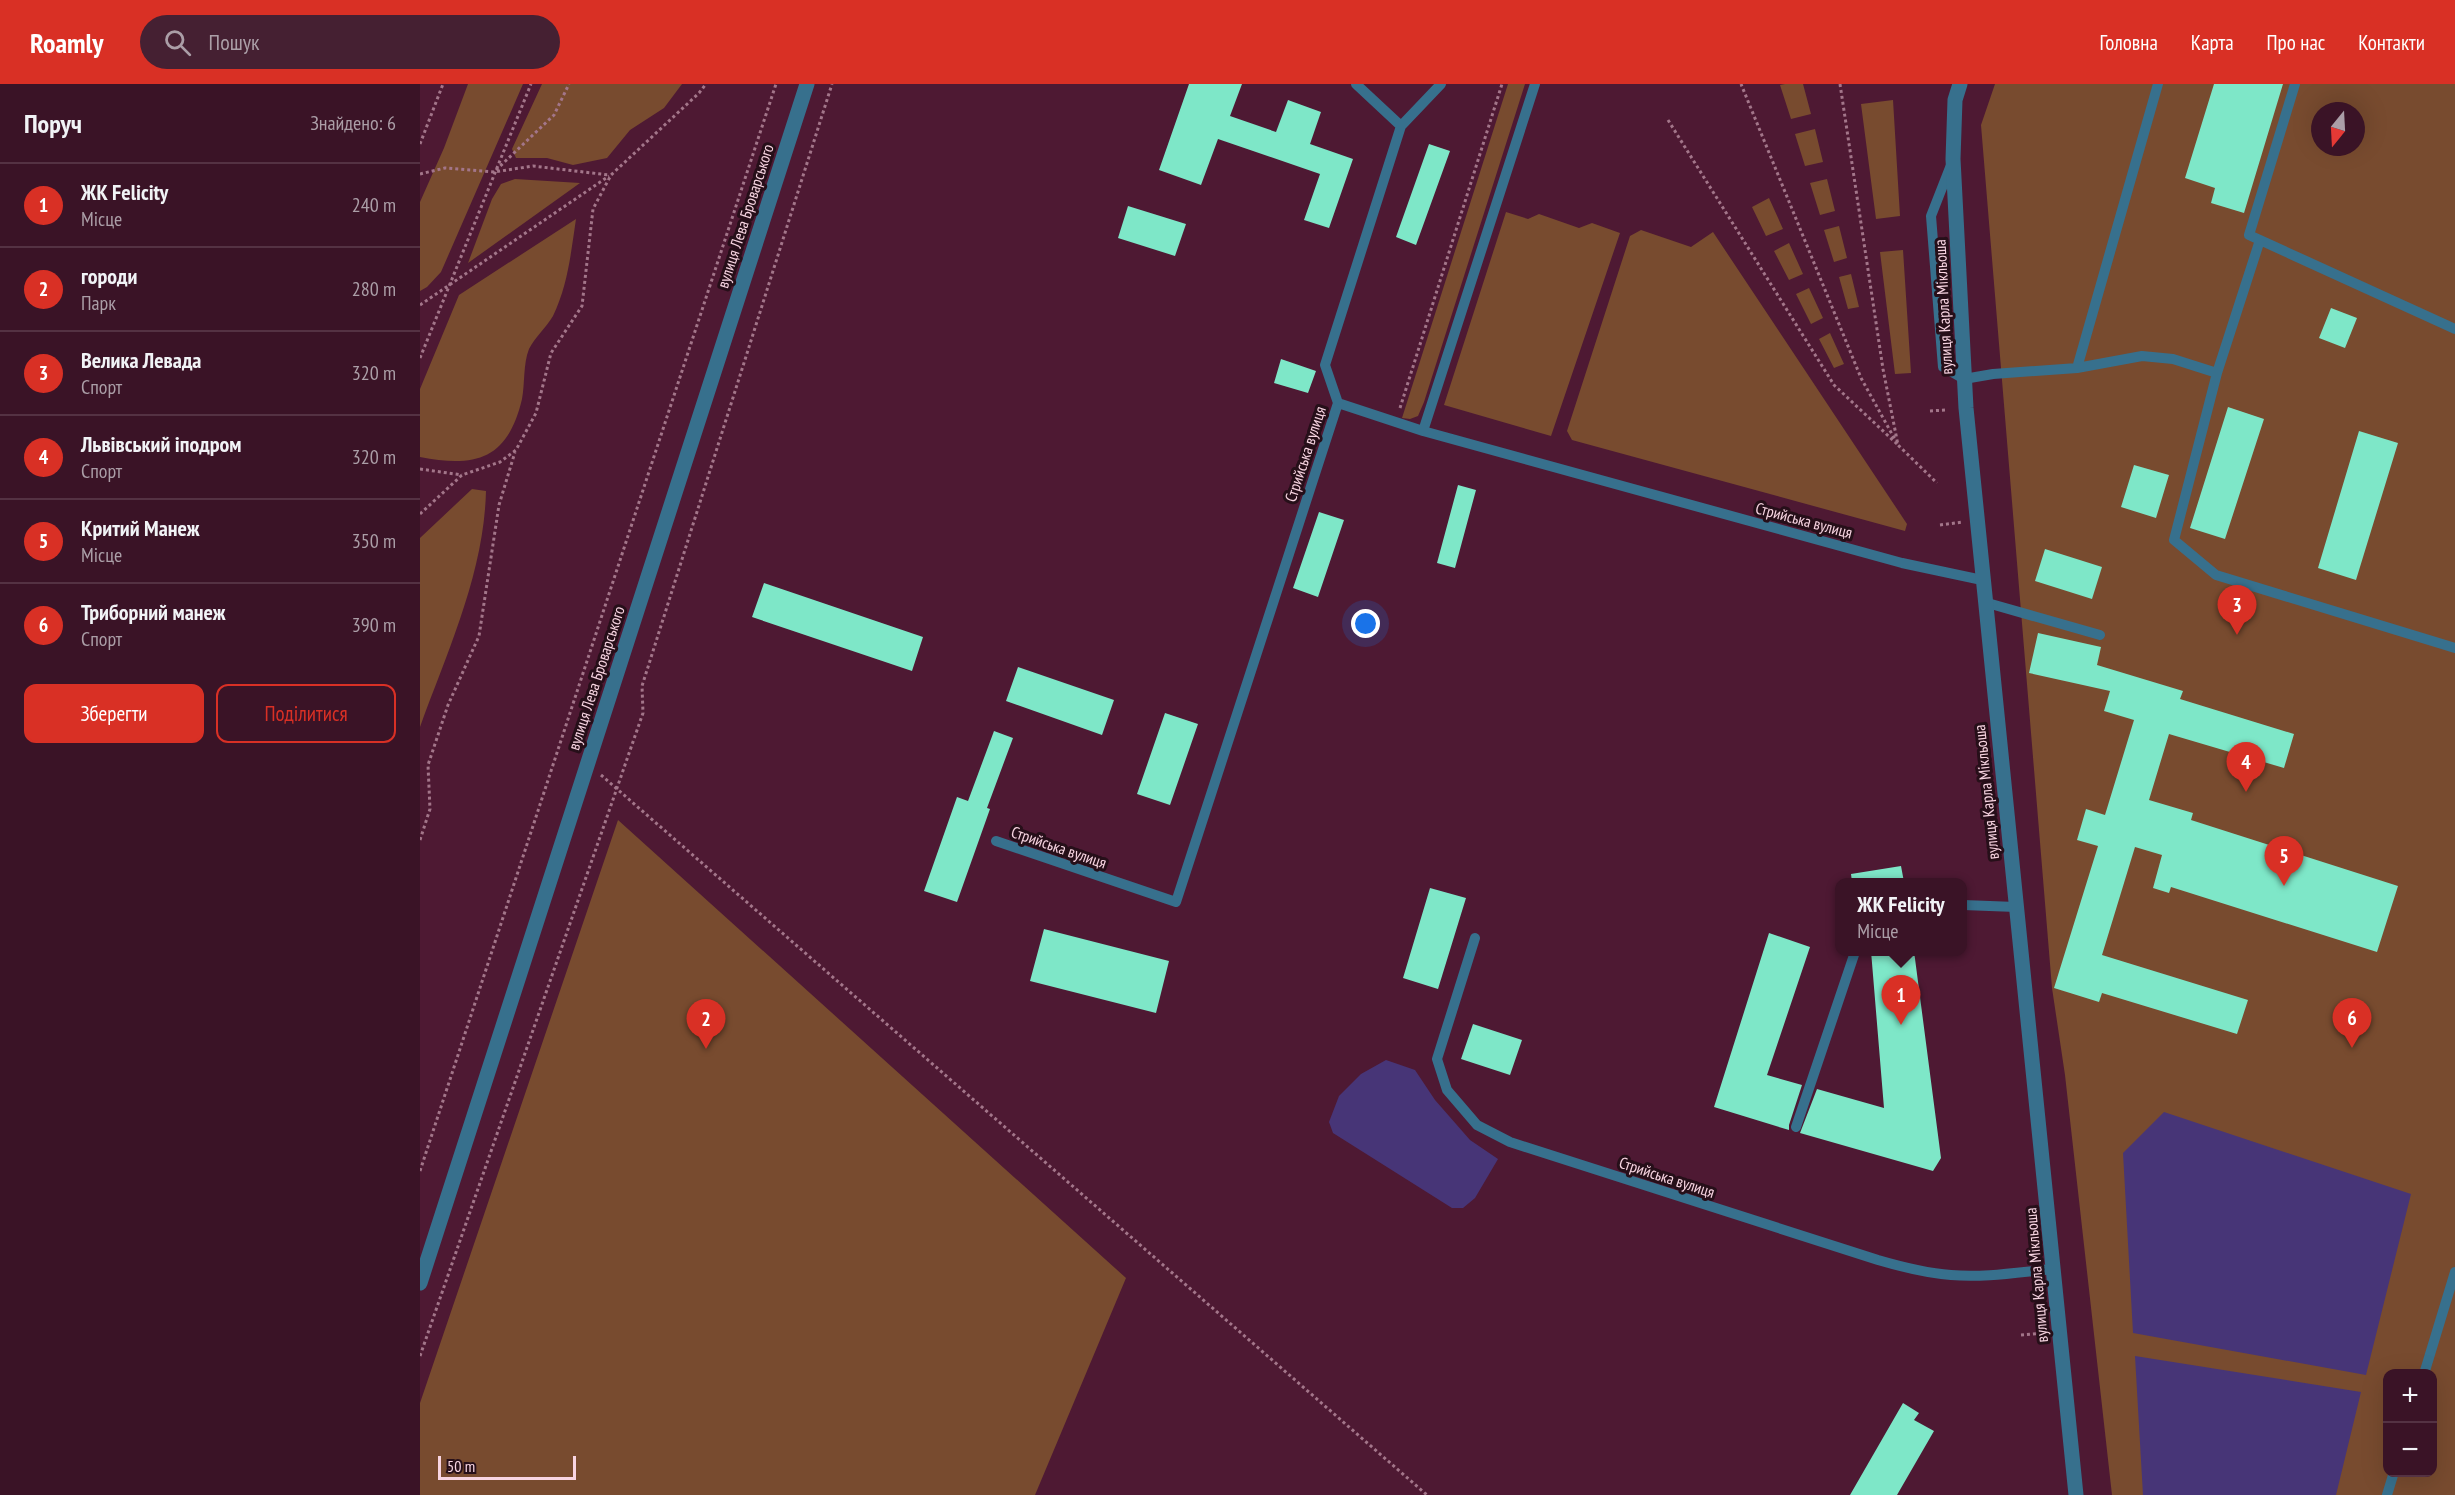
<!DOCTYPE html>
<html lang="uk">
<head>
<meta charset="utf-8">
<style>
  :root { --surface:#3a1326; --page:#452032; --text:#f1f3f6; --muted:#ab9ea7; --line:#543243; --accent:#d93025 }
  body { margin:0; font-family:"PT Sans Narrow",sans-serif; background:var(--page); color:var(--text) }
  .controls { position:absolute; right:18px; bottom:18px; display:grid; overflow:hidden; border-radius:12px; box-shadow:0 6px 24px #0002 }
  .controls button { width:54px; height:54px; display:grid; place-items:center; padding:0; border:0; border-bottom:2px solid var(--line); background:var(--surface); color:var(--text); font:30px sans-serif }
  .compass { position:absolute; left:1891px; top:18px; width:54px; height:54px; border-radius:50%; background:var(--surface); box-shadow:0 6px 24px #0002; rotate:198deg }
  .scale { position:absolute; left:18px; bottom:15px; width:138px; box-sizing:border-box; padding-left:6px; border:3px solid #f8d5e2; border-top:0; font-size:16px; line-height:21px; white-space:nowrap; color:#f8d5e2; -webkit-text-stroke:4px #260f19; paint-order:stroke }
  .you { position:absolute; left:946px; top:540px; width:21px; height:21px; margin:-15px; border:4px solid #fff; border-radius:50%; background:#1a73e8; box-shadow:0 0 0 9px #1a73e833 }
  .badge { display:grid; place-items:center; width:39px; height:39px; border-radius:50%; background:var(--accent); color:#fff; font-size:20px; font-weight:700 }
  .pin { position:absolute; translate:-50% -50px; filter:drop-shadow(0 2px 3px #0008) }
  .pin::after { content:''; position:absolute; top:32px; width:21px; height:18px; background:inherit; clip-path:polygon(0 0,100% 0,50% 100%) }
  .popup { position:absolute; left:1415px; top:794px; width:132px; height:78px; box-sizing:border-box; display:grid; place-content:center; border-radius:12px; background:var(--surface); filter:drop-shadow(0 2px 4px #0005); font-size:20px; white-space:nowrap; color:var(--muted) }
  .popup b { font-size:22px; color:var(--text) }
  .popup::after { content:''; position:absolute; left:50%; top:100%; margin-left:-12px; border:12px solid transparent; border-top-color:var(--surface) }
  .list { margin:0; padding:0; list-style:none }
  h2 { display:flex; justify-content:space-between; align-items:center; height:78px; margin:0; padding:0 24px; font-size:26px }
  h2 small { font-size:20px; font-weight:400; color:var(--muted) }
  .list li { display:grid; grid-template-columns:39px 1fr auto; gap:18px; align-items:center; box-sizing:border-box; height:84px; padding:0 24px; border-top:2px solid var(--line) }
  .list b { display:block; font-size:22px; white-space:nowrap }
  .list p { margin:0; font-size:20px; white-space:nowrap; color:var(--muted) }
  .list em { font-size:20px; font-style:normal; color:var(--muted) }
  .actions { display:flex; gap:12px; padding:18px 24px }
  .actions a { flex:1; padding:14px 0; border:2px solid var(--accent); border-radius:12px; text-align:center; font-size:21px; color:var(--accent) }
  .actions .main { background:var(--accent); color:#fff }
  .icon { flex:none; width:33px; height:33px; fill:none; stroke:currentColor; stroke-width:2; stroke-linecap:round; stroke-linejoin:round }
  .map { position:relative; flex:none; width:2035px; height:1411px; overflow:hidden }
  header { display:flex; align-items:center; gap:36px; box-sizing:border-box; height:84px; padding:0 30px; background:var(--accent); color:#fff }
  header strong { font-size:28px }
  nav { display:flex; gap:33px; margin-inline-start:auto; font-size:21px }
  .search { width:420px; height:54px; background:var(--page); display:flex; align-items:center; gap:15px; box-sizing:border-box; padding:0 21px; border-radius:33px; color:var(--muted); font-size:22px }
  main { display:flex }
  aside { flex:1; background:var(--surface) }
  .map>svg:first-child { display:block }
</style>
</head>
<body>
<header>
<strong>Roamly</strong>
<div class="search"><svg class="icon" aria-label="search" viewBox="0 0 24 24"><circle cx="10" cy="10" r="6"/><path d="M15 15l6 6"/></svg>Пошук</div>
<nav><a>Головна</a><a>Карта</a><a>Про нас</a><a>Контакти</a></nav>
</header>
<main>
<aside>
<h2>Поруч<small>Знайдено: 6</small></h2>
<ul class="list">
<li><span class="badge">1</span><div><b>ЖК Felicity</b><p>Місце</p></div><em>240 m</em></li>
<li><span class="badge">2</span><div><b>городи</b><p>Парк</p></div><em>280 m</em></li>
<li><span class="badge">3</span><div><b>Велика Левада</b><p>Спорт</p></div><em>320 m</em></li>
<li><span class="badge">4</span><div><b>Львівський іподром</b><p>Спорт</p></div><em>320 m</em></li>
<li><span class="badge">5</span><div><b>Критий Манеж</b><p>Місце</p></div><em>350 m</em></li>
<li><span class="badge">6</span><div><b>Триборний манеж</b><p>Спорт</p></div><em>390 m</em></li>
</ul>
<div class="actions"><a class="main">Зберегти</a><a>Поділитися</a></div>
</aside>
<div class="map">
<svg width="2035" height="1411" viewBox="0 0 2035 1411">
  <rect width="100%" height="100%" fill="#4e1933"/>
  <path fill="#784b2f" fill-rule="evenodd" d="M48,0H103L21,188L7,203L0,207V118L24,64Z
    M122,0H262L244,24L210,46L187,74L153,81L127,74H96L92,65Z
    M1088,0H1105L1004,318L998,332L990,335L982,334Z
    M1365,0H1383L1391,30L1371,35L1360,1Z
    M1575,0H2035V1411H1692L1645,991L1632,904L1561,41ZM1900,27H1936V63H1900ZM1968,1290H2012V1388H1968Z
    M1473,16L1480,132L1456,135L1441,20Z
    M1395,45L1403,78L1385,82L1375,50Z
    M95,95L160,99L48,179L72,115L81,100Z
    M1407,95L1415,127L1400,131L1390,99Z
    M1349,114L1363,145L1346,152L1332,123Z
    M1086,128L1108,135L1119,130L1159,144L1172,139L1200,149L1131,352L1024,321Z
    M156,135C151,168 148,201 133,232C126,244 115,253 109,265C103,280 105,300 102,315C88,375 56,384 0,373V305L39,211Z
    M1419,142L1427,174L1414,178L1404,146Z
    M1221,146L1271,163L1293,148L1487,440L1485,447L1152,356L1147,347L1210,152Z
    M1369,159L1383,190L1369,196L1354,167Z
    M1483,166L1491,289L1475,290L1460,168Z
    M1431,190L1439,223L1428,225L1419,193Z
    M1389,204L1403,234L1391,240L1376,210Z
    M1410,249L1424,280L1414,284L1399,255Z
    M52,405L66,407C64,489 28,566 0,643V454Z
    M198,736L706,1194L615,1411H0V1319Z"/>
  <path fill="#473577" d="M966,976L995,986L1015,1016L1050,1056L1078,1075L1055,1114L1043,1124H1032L913,1049L909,1038L919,1012L941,990Z
    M1744,1028L1991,1110L1946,1291L1713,1249L1703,1069Z
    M1715,1272L1941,1308L1916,1411H1723Z"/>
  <path fill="#7ee7c8" d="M769,0H822L810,32L856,48L868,16L901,28L890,60L933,75L909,144L884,136L900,90L798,55L781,101L739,86Z
    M1794,0H1863L1824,129L1791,119L1795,104L1765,94Z
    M1009,60L1030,67L996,161L976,153Z
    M708,122L766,140L755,172L698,154Z
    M1911,224L1937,234L1925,264L1899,254Z
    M861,275L896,287L888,309L854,299Z
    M1808,323L1844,335L1805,455L1770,444Z
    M1939,347L1978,359L1936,496L1898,484Z
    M1714,381L1749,391L1736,434L1701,423Z
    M1038,401L1056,406L1035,484L1017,479Z
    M899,428L924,436L898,513L873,504Z
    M1625,465L1682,483L1672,515L1615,497Z
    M344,499L503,553L492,587L332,533Z
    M1618,549L1681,563L1677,581L1763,607L1760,615L1874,650L1864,684L1749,650L1729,716L1773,729L1771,736L1978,802L1957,868L1751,803L1749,809L1733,804L1742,771L1715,763L1682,871L1828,916L1817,950L1682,909L1679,918L1634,904L1678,762L1657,756L1666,725L1685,731L1714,636L1684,627L1690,607L1609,589Z
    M598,583L694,616L682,651L586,617Z
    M745,629L778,640L750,721L717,710Z
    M574,647L593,654L567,724L570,725L537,818L504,807L537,713L548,717Z
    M1481,782L1484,798H1432L1431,790Z
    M1010,804L1046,814L1018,905L983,894Z
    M624,845L749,877L736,929L610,897Z
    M1349,849L1390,863L1347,991L1382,1001L1369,1041V1046L1294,1023Z
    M1451,867H1494L1521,1074L1513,1087L1380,1049L1397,1005L1464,1024Z
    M1053,940L1102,956L1090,991L1041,975Z
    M1483,1319L1499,1329L1494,1336L1514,1347L1477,1411H1430Z"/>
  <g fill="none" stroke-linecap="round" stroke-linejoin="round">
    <path stroke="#a3768a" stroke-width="3" stroke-dasharray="3 3" stroke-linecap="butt" d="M1420,0L1463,285L1478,361L1517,399
      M1248,36L1414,301L1478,361L1441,294L1321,0
      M0,60L23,0
      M76,86L134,31L149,0
      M0,90L25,84L74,88L113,82L189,91
      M0,221L189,92
      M0,274L111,0
      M980,324L1082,0
      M1510,327L1525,326
      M0,385L42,391
      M0,430L42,391L80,378L96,366L116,329L131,269L162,222L173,125L191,91L279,9L286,0
      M1520,441L1543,438
      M181,691L1007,1411
      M0,756L10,725L8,681L28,621L59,552L79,421L95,368
      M0,1087L356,0
      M1601,1251L1623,1249
      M0,1272L223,629L222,602L412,0"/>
    <path stroke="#37708d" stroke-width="10" d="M936,0L981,42
      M1875,0L1829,151L2035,245
      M1531,81L1511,132L1523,283L1544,295L1573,290L1657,284L1722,272L1753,275L1797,289
      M1840,156L1797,289L1754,456L1796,491L2035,564
      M1657,284L1738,0
      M918,319L905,281L981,42L1021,0
      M1003,347L1115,0
      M1564,518L1680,551
      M576,757L756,818L918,319L1003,347L1482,479L1562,496
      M1543,821L1596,823
      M1055,854L1017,975L1027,1006L1057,1041L1090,1058L1458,1176C1482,1183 1506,1189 1531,1191C1564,1194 1600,1188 1633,1185
      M1376,1043L1435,868
      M2004,1290L2035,1188
      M1967,1411L1974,1388"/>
    <path stroke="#37708d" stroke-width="15" d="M1540,0L1535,16L1533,75L1546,324L1656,1411
      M0,1199L387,0"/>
  </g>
  <g text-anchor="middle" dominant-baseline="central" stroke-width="6" stroke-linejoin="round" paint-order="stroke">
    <g font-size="16" fill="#f8d5e2" stroke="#260f19">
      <text transform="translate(325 132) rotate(-72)">вулиця Лева Броварського</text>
      <text transform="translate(1523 223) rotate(-93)">вулиця Карла Мікльоша</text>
      <text transform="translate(885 370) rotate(-72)">Стрийська вулиця</text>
      <text transform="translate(1384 436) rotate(15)">Стрийська вулиця</text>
      <text transform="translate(176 594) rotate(-72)">вулиця Лева Броварського</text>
      <text transform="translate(1566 708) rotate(-96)">вулиця Карла Мікльоша</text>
      <text transform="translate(639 763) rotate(19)">Стрийська вулиця</text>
      <text transform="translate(1247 1093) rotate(18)">Стрийська вулиця</text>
      <text transform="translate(1616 1191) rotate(-95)">вулиця Карла Мікльоша</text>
    </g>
  </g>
</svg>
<div class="controls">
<button>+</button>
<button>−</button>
</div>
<svg class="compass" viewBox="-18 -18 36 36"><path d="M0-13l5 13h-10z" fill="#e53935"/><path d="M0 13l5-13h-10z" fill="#ab9ea7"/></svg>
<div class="scale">50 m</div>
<div class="you"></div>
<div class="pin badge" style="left:1481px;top:941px">1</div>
<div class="popup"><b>ЖК Felicity</b>Місце</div>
<div class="pin badge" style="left:286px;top:965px">2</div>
<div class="pin badge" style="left:1817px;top:551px">3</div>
<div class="pin badge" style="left:1826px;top:708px">4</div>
<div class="pin badge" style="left:1864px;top:802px">5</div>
<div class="pin badge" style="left:1932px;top:964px">6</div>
</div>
</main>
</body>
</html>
